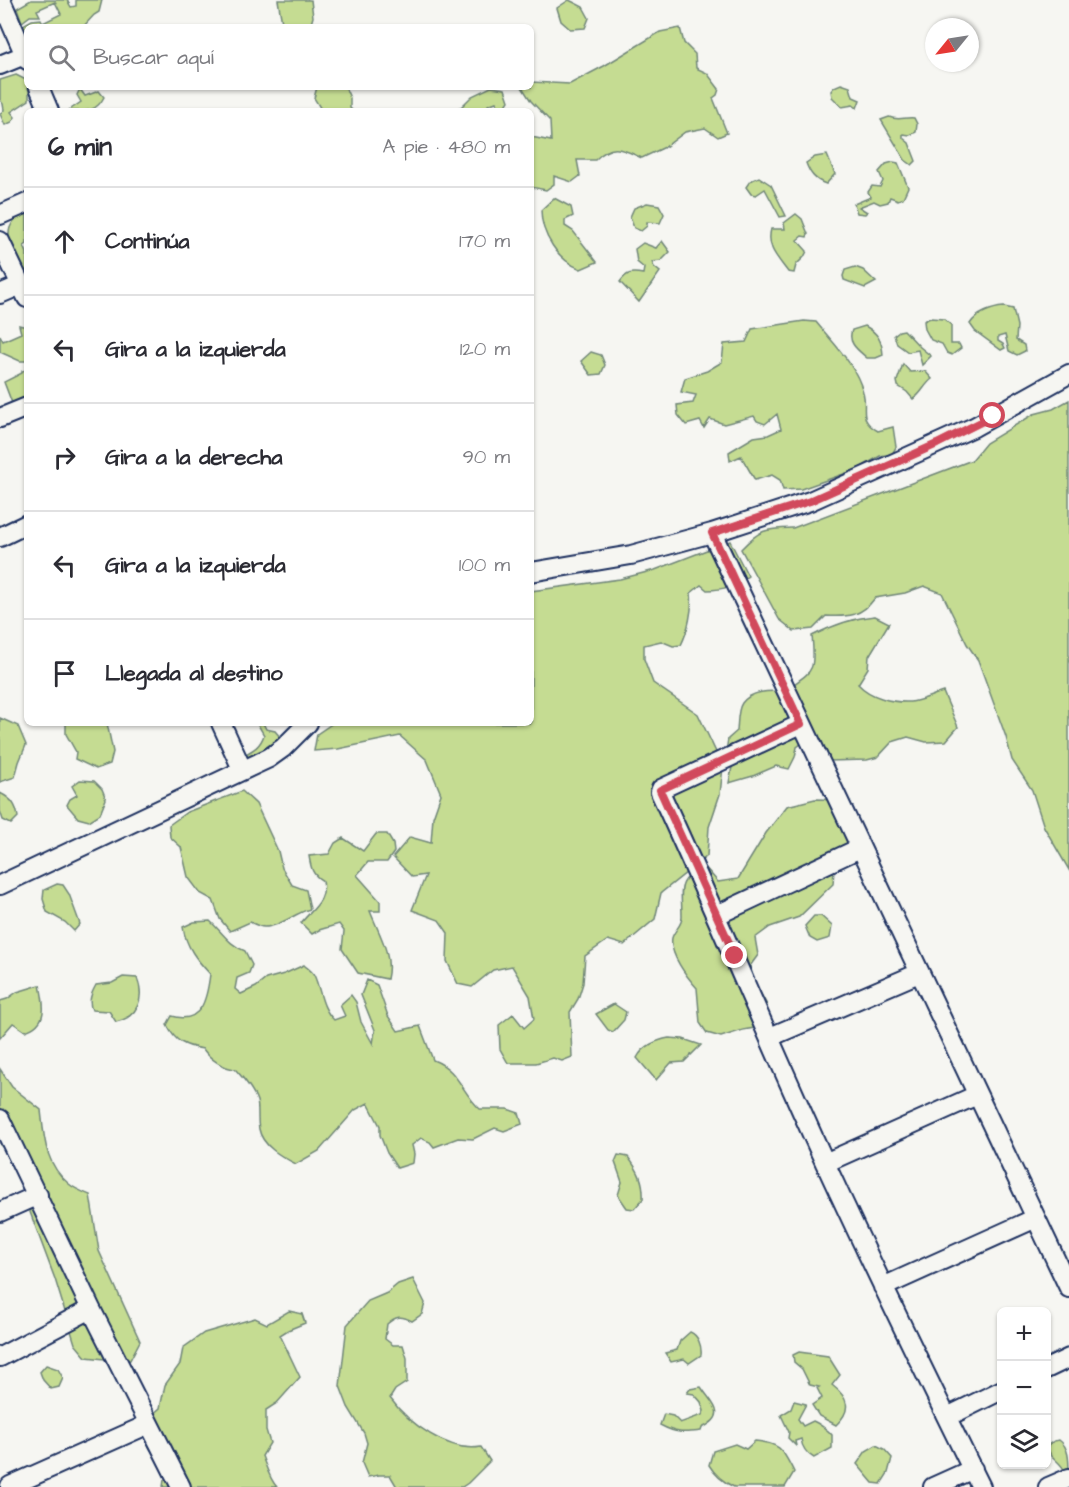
<!DOCTYPE html>
<html lang="es">
<head>
<meta charset="utf-8">
<style>
  :root { --surface:#fff; --page:#f7f7f7; --text:#2b2b33; --muted:#7c7c81; --line:#e1e1e2 }
  body { margin:0; font-family:"Architects Daughter",sans-serif; background:var(--page); color:var(--text) }
  .controls { position:absolute; right:18px; bottom:18px; display:grid; overflow:hidden; border-radius:9px; box-shadow:0 2px 4px #0004 }
  .controls button { width:54px; height:54px; display:grid; place-items:center; padding:0; border:0; border-bottom:2px solid var(--line); background:var(--surface); color:var(--text); font:30px sans-serif }
  .compass { position:absolute; left:925px; top:18px; width:54px; height:54px; border-radius:50%; background:var(--surface); box-shadow:0 2px 4px #0004; rotate:240deg }
  .stop { position:absolute; width:18px; height:18px; margin:-14px; border:4px solid #d1495b; border-radius:50%; background:#fff }
  .stop.end { background:#d1495b; border-color:#fff; box-shadow:0 2px 6px #0008 }
  .list { margin:0; padding:0; list-style:none }
  h2 { display:flex; justify-content:space-between; align-items:center; height:78px; margin:0; padding:0 24px; font-size:26px }
  h2 small { font-size:20px; font-weight:400; color:var(--muted) }
  .list li { display:grid; grid-template-columns:39px 1fr auto; gap:18px; align-items:center; box-sizing:border-box; height:108px; padding:0 24px; border-top:2px solid var(--line) }
  .list b { display:block; font-size:22px; white-space:nowrap }
  .list em { font-size:20px; font-style:normal; color:var(--muted) }
  .icon { flex:none; width:33px; height:33px; fill:none; stroke:currentColor; stroke-width:2; stroke-linecap:round; stroke-linejoin:round }
  .map { position:relative; flex:none; width:1069px; height:1487px; overflow:hidden }
  .search { position:absolute; background:var(--surface); box-shadow:0 2px 4px #0004; left:24px; top:24px; width:510px; height:66px; display:flex; align-items:center; gap:15px; box-sizing:border-box; padding:0 21px; border-radius:9px; color:var(--muted); font-size:22px }
  .panel { position:absolute; background:var(--surface); box-shadow:0 2px 4px #0004; left:24px; top:108px; width:510px; height:618px; border-radius:9px }
  .map>svg:first-child { display:block }
</style>
</head>
<body>
<div class="map">
<svg width="1069" height="1487" viewBox="0 0 1069 1487">
  <rect width="100%" height="100%" fill="#f6f6f2"/>
  <filter id="ink" filterUnits="userSpaceOnUse"><feTurbulence type="fractalNoise" baseFrequency=".0167" numOctaves="2"/><feDisplacementMap in="SourceGraphic" scale="12" xChannelSelector="R" yChannelSelector="G"/><feConvolveMatrix kernelMatrix="1 2 1 2 8 2 1 2 1" color-interpolation-filters="sRGB"/></filter>
  <g filter="url(#ink)">
    <path fill="#c5dc92" stroke="#708678" stroke-width="1.5" d="M31,0H67L71,7L76,6V0H102L99,12L94,15L83,27H27V40L23,25L32,20L41,19L43,23L61,14L55,2L37,10L40,16H30L22,22L17,8Z
      M278,0H311L313,17L310,27H291L282,23Z
      M569,0L583,7L589,18L585,28L570,29L561,21L557,8Z
      M680,28L684,43L695,54L696,68L707,73L719,89L717,95L713,98L727,133L718,137L705,128L685,132L665,147L642,158C622,149 613,142 595,160H577L580,176L572,182L554,176V184L546,190L531,187V137L551,141L550,121L531,101L522,87H531V82L570,84L604,66L660,32Z
      M16,75L26,80L29,91V100L11,112L15,117L12,122L5,125L0,114L4,110L3,104L0,100V80Z
      M841,84L850,87L853,97L860,100L857,108L853,105L842,107L832,97L831,91L834,87Z
      M317,87H345L350,98V108L353,111H322L314,98Z
      M491,87L505,89L509,101L505,107L500,108L496,102L488,105L490,111H446L461,107L472,96Z
      M80,89L85,96L99,91L104,97C96,113 85,111 68,111L81,102L77,95Z
      M889,117C898,121 905,117 914,118L917,124L916,132L910,135L903,134V138L909,143L916,161L912,165L905,160L881,120Z
      M827,155L835,174L826,184C815,180 810,174 806,163L815,157Z
      M893,162L898,163L908,187L903,198L898,200L890,197L888,202L880,204L874,201L859,207L867,212L865,214L857,213L854,204L871,197L868,192L872,186L880,187L883,181L879,172L886,164Z
      M759,177L771,185L786,216L780,217L765,189L756,195L751,194L746,187L750,181Z
      M554,198L571,207L573,216L565,220V226L573,231L597,262L581,269C558,261 541,234 541,210Z
      M647,203L659,205L664,214L660,223L647,222V226L641,231L634,228L630,217L634,208Z
      M27,208V244L24,246L27,253V274C19,268 16,264 13,254C5,231 8,223 27,208Z
      M796,214L802,219L808,234L807,237L802,236L797,240L807,251L804,257L796,265L794,273L788,272C778,258 766,248 771,229H785L784,223Z
      M662,241L670,252L661,261L652,262L654,267L660,272L639,302L620,282C627,272 632,272 643,274L644,268L637,262L635,249L643,243L656,248Z
      M855,267L863,270L876,282L865,288L844,280L843,276L845,270Z
      M1004,307L1013,309L1017,326L1016,340L1024,345L1025,351L1017,355L1009,351L1005,335L998,337V341L1003,344L1005,348L1001,350L975,331L970,324C977,313 992,308 1004,307Z
      M930,318L944,319L951,325V344H959L961,348L952,355L947,353L942,344L931,340L925,329L924,321Z
      M804,321L816,322C834,344 856,365 863,392C868,409 857,420 878,431L893,427L896,447L892,454L880,456L858,469L801,489L783,490L780,480L772,475L755,480L741,456L730,461L729,452L754,437L768,435L781,429L777,414L765,424L757,421L754,416L724,424L710,419L704,428L700,421L686,425L678,415L677,405L693,403L696,395L681,392L685,378L707,371L722,362L724,344L746,342L752,329Z
      M19,325L27,327V361H20L0,352V335L3,341L21,333Z
      M865,326C878,333 882,341 883,355L876,358H867C858,350 847,343 852,330Z
      M904,330L920,347L931,356L922,365L918,350L908,352L897,344L894,335L899,331Z
      M591,352L601,355L605,365L601,374L591,375L581,361Z
      M27,364V398L22,404L12,403L4,382L22,373V371L26,370Z
      M903,364L910,372L925,371L932,379C924,385 921,395 913,399L907,392L898,386L897,381Z
      M1069,400V870L1044,827L1032,790L1012,760L1006,737L978,660L967,644L942,593L924,586L905,593L875,598C861,617 848,617 826,616L813,629L794,631L779,619L741,549C760,529 765,529 793,528L972,460L986,443L1034,414L1053,409Z
      M730,541L748,576C736,586 723,590 707,590L701,585L691,593C693,609 688,631 681,645L673,646L661,641L644,645V659L653,683L698,714L723,767L720,794L709,827L707,856L661,893L655,919L624,945L608,940L585,956L583,983L578,999L570,1012L572,1057L562,1061L553,1058L536,1063H508L500,1049L499,1025L513,1014L524,1028L534,1019L530,996L512,966L493,970L472,987L458,984L447,961L448,933L439,920L412,910L426,875L412,877L393,857L410,837L431,843L433,817L441,794L427,760L400,736L338,749L314,751L317,734L333,723H531V591L620,579L655,570Z
      M875,616L889,623L869,656L868,668L858,684C870,697 892,703 910,702C921,701 932,695 943,692L958,727L946,741L926,742L908,737L892,742L878,757L867,760L828,761L805,741L797,747L795,757L789,769L776,766L753,776L729,783L732,767L726,752L728,739L737,731C738,723 737,710 742,703C751,691 770,690 783,692C812,670 816,675 812,636C831,626 853,618 875,616Z
      M0,718L18,726L26,745L19,762L15,777L0,782Z
      M66,723H107L113,752L110,764L96,769L75,759L76,752L66,734Z
      M257,723H263L266,729L275,731L281,738L253,764L242,756C253,750 260,747 264,735Z
      M80,780L94,781L102,789L106,799L100,814L89,821L78,818L67,805L70,799L77,795L72,786Z
      M242,791L256,804L278,851L282,868L292,885L306,890L310,909C295,913 280,927 264,927C260,927 254,924 250,922L230,931L220,919L213,900L200,893L188,877L181,847L170,837L169,825L187,812Z
      M0,793C12,799 16,805 18,817L11,824L3,820L0,811Z
      M815,799C841,799 844,803 858,824L846,859L834,870L833,884L799,917L770,927L755,938L758,955L750,966L755,983L767,1005L766,1026L743,1030L721,1037L707,1033L700,1023L697,988C687,977 669,954 672,938C674,930 682,926 682,917C682,889 675,882 704,866L718,882L738,879L766,833L787,806Z
      M376,834H387L393,844L394,852L387,862H368L357,875L380,901V911H370C379,934 393,955 387,979L358,973L342,949L344,931L339,924L319,930L312,934L301,923C312,909 327,901 323,881C312,875 311,868 309,856L329,854L335,843L343,838L363,851Z
      M57,884L63,885L69,894L80,924L74,931L65,922L47,912L43,899L44,890Z
      M814,916H821L832,926L830,938L817,942L810,938L805,926Z
      M210,921C223,933 229,945 245,951L252,965L249,973L237,978L235,989L241,994L256,987L266,979L284,974L304,965C307,968 312,971 314,975C321,990 321,1008 334,1020L345,1016L340,1005L351,995L356,1002L361,1022L373,1044L375,1030L361,995L367,980L377,985L388,1016L398,1031L420,1026L433,1060C459,1070 461,1092 480,1109H507L519,1113L522,1124L504,1131L495,1128L473,1139L458,1138L434,1147L430,1142L421,1138L412,1145L414,1154L413,1163L397,1168L387,1153L380,1135V1126L368,1103L355,1110L319,1151L296,1164C282,1157 262,1146 259,1129C257,1120 259,1110 257,1101C253,1089 243,1078 235,1069C223,1068 210,1059 203,1049C185,1046 175,1042 167,1025L172,1016C202,1025 207,998 210,974C197,960 186,947 183,927L194,922Z
      M123,977L137,978C145,998 138,1017 116,1022L109,1011L92,1010C88,1001 91,994 96,985L112,983Z
      M40,985C44,1004 49,1024 25,1031L13,1023L0,1038V1001L7,999L17,992Z
      M614,1004L626,1012L624,1020L613,1032L608,1030L596,1014Z
      M669,1038L683,1039L701,1045L684,1062L671,1063L656,1080L637,1058C643,1046 657,1040 669,1038Z
      M0,1069L12,1087L41,1110C44,1138 45,1164 69,1184C75,1189 83,1192 90,1195L99,1251L140,1341L130,1360L121,1365L105,1359L86,1357L75,1344L55,1279L30,1212L28,1188L11,1155L0,1145Z
      M618,1155L628,1157C639,1171 644,1182 643,1199L634,1209L627,1208L618,1195L622,1182L615,1162Z
      M413,1279L425,1303L422,1314L412,1321C401,1315 396,1316 387,1324L385,1339L393,1345H403L407,1358V1382L395,1390L390,1398C408,1423 449,1453 481,1447L490,1461L468,1483L462,1487H397L390,1475H379L368,1477L362,1463L367,1443L364,1433L348,1407L340,1386L347,1325L368,1301L387,1293L398,1284Z
      M289,1311L302,1314L305,1323L288,1330L280,1335L300,1377L277,1403L266,1410V1430L270,1443L262,1456C266,1466 270,1480 277,1487H163L164,1480L175,1473L179,1466C152,1454 145,1453 145,1421L160,1408L165,1385L180,1364L183,1348L204,1333L255,1318L267,1324Z
      M690,1332C698,1335 702,1346 701,1355L689,1363L684,1359L671,1362L665,1353L677,1350L680,1341Z
      M799,1352L828,1356L840,1375L832,1385C849,1398 852,1410 836,1425L819,1416L812,1405L822,1398L817,1388L819,1387L810,1385L802,1369L794,1362L793,1355Z
      M46,1365L58,1369L63,1378L59,1387L51,1389L43,1380L40,1372Z
      M701,1387C711,1403 730,1415 702,1428L701,1431C683,1433 677,1434 660,1425L664,1414L673,1416L680,1423L702,1415L704,1411L701,1402L694,1394L687,1393L690,1389Z
      M794,1401L806,1404L798,1419L803,1426L813,1421C818,1423 828,1430 832,1435V1448L814,1458C807,1454 802,1447 801,1439L795,1441L796,1446L788,1438L789,1432L781,1415L791,1409Z
      M1059,1440C1069,1447 1069,1460 1069,1473L1065,1472C1061,1460 1047,1458 1048,1445L1054,1441Z
      M755,1441C782,1444 782,1449 794,1472L785,1487H734C723,1482 715,1475 709,1465L713,1451L735,1444L746,1449Z
      M876,1445L884,1449L892,1458L888,1473L881,1484L873,1483L857,1464L866,1451Z"/>
    <g fill="none" stroke-linecap="round" stroke-linejoin="round">
      <defs>
        <path id="minor" d="M1,0L27,60
          M0,65L27,54
          M39,87L49,111
          M0,215L27,203
          M0,241L27,298
          M0,294L21,285
          M0,418L27,407
          M712,533L1069,1288
          M0,537L27,524
          M531,572L631,555L712,533L810,501L974,427L1069,374
          M221,723L242,769
          M801,724L661,789L660,792C717,915 769,1041 826,1165C876,1273 928,1380 981,1487
          M0,885L269,758L283,748L308,723
          M717,915L860,848
          M770,1037L919,973
          M0,1119L91,1309L181,1487
          M825,1163L977,1095
          M0,1212L38,1195
          M883,1287L1036,1218
          M0,1357L91,1309
          M1046,1369L1069,1358
          M947,1417L1002,1390
          M10,1486L149,1424
          M933,1487L973,1469
          M1048,1487L1069,1478"/>
      </defs>
      <use href="#minor" stroke="#1b2f5e" stroke-width="22"/>
      <use href="#minor" stroke="#f6f6f2" stroke-width="18"/>
    </g>
  </g>
  <g fill="none" stroke-linecap="round" stroke-linejoin="round" filter="url(#ink)">
    <path stroke="#d1495b" stroke-width="8" d="M735,956L660,790L801,724L712,533L810,501L937,444L993,416"/>
  </g>
</svg>
<div class="controls">
<button>+</button>
<button>−</button>
<button><svg class="icon" aria-label="layers" viewBox="0 0 24 24"><path d="M12 4l9 5-9 5-9-5zM3 14l9 5 9-5"/></svg></button>
</div>
<svg class="compass" viewBox="-18 -18 36 36"><path d="M0-13l5 13h-10z" fill="#e53935"/><path d="M0 13l5-13h-10z" fill="#7c7c81"/></svg>
<div class="stop" style="left:993px;top:416px"></div>
<div class="stop end" style="left:735px;top:956px"></div>
<div class="search"><svg class="icon" aria-label="search" viewBox="0 0 24 24"><circle cx="10" cy="10" r="6"/><path d="M15 15l6 6"/></svg>Buscar aquí</div>
<section class="panel">
<h2>6 min<small>A pie · 480 m</small></h2>
<ul class="list">
<li><svg class="icon" aria-label="ahead" viewBox="0 0 24 24"><path d="M12 20V5M6 11l6-6 6 6"/></svg><div><b>Continúa</b></div><em>170 m</em></li>
<li><svg class="icon" aria-label="left" viewBox="0 0 24 24"><path d="M17 20v-9H6M10 6l-5 5 5 5"/></svg><div><b>Gira a la izquierda</b></div><em>120 m</em></li>
<li><svg class="icon" aria-label="right" viewBox="0 0 24 24"><path d="M7 20v-9h11M14 6l5 5-5 5"/></svg><div><b>Gira a la derecha</b></div><em>90 m</em></li>
<li><svg class="icon" aria-label="left" viewBox="0 0 24 24"><path d="M17 20v-9H6M10 6l-5 5 5 5"/></svg><div><b>Gira a la izquierda</b></div><em>100 m</em></li>
<li><svg class="icon" aria-label="arrive" viewBox="0 0 24 24"><path d="M6 21V4h12l-3 4 3 4H6"/></svg><div><b>Llegada al destino</b></div></li>
</ul>
</section>
</div>
</body>
</html>
